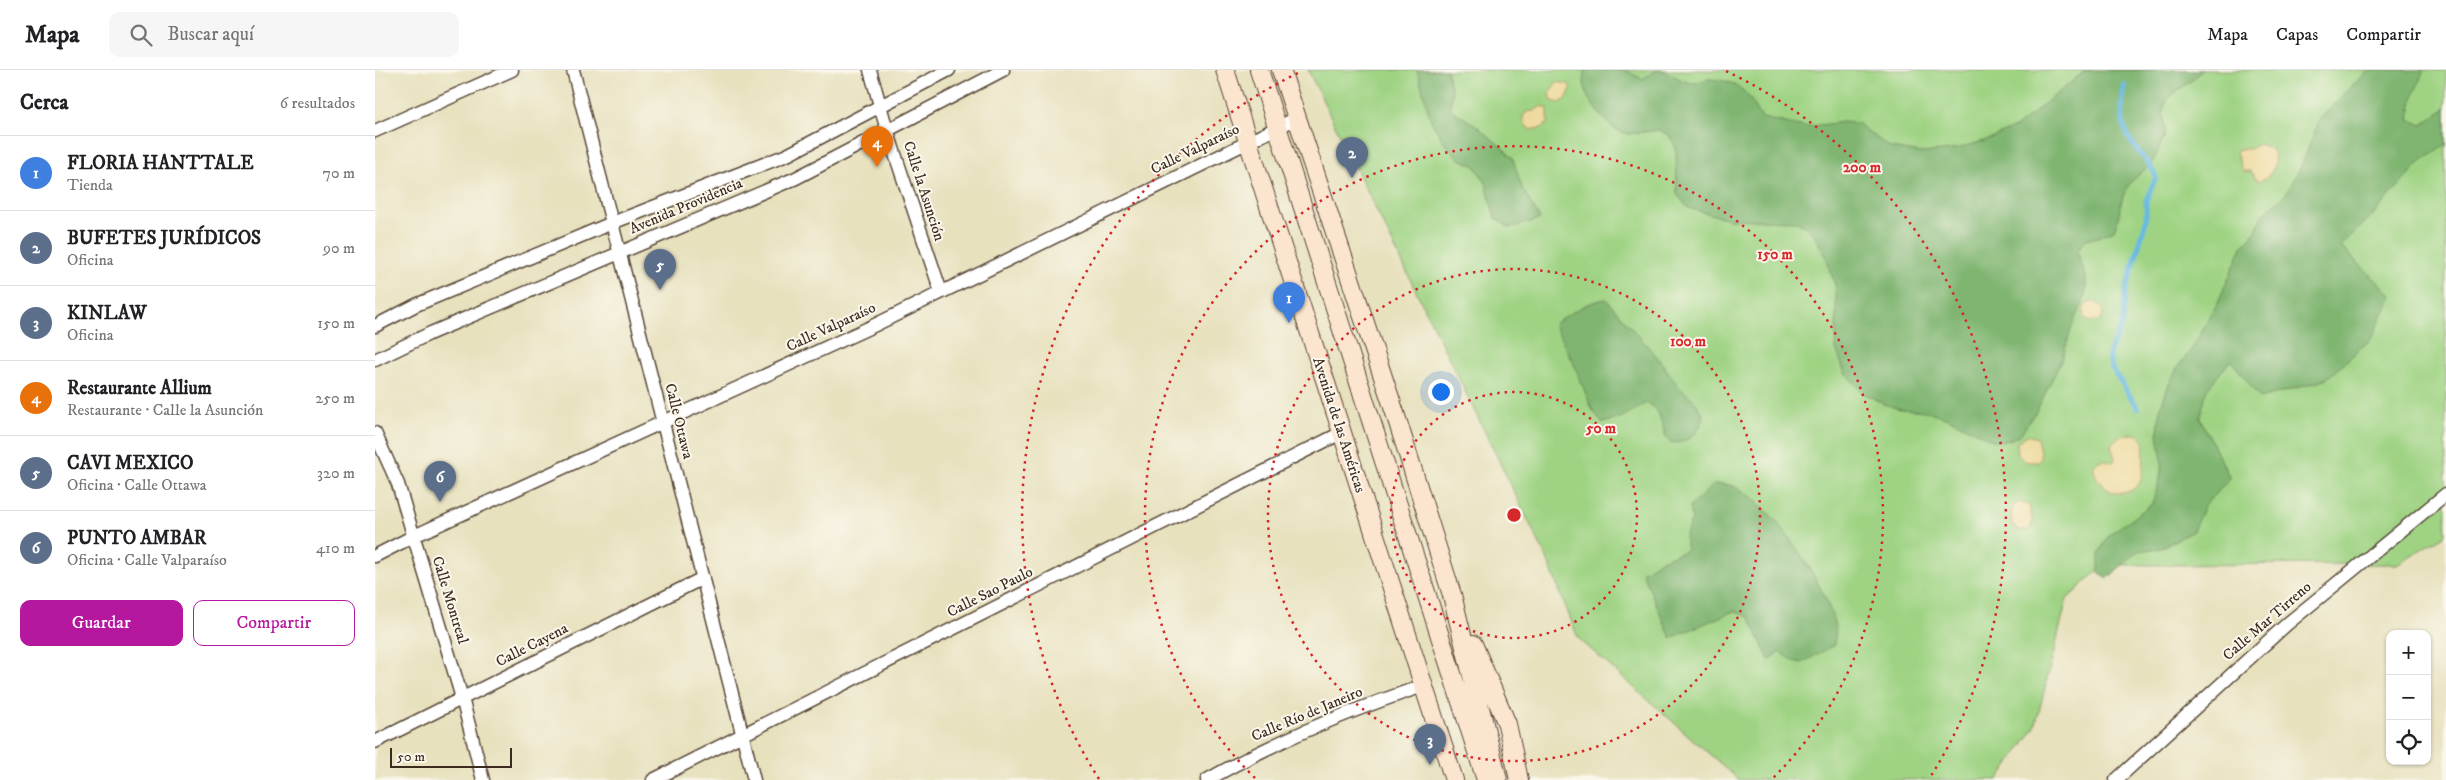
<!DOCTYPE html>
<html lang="es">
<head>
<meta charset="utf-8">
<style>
  :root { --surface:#fff; --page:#f6f6f6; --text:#202124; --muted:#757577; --line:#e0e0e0; --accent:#b5179e }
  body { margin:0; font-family:"IM FELL DW Pica",serif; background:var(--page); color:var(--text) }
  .controls { position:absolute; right:15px; bottom:15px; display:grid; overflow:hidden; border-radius:10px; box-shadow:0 1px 4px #0004 }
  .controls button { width:45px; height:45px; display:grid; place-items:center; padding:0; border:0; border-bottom:1px solid var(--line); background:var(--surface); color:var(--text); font:25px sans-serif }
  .scale { position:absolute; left:15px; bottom:12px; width:122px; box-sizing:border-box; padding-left:5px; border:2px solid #3b2a1e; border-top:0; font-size:14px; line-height:18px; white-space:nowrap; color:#3b2a1e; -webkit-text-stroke:4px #fbf7ec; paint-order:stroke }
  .you { position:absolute; left:1065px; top:321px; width:18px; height:18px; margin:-12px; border:4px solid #fff; border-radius:50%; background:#1a73e8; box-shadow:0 0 0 8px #1a73e833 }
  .badge { display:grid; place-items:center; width:32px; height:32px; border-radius:50%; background:var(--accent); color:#fff; font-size:16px; font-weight:700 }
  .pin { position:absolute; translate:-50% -41px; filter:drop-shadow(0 1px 2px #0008) }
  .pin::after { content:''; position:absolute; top:26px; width:18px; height:15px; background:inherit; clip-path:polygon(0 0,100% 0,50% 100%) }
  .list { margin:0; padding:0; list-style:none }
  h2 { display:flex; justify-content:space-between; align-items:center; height:65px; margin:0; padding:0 20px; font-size:21px }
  h2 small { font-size:16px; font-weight:400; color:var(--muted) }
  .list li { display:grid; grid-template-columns:32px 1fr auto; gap:15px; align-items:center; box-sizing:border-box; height:75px; padding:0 20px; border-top:1px solid var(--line) }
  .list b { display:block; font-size:19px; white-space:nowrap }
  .list p { margin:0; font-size:16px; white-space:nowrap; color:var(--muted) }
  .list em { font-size:16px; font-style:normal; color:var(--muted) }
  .actions { display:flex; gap:10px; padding:15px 20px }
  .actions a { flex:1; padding:11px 0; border:1px solid var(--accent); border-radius:10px; text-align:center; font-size:18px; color:var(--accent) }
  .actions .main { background:var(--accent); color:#fff }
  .icon { flex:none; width:28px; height:28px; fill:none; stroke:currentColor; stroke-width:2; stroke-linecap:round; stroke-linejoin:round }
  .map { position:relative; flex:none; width:2071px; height:710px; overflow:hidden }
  header { display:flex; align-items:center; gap:30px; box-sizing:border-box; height:70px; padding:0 25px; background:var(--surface); border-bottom:1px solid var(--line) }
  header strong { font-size:24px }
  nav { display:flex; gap:28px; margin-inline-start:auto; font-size:18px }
  .search { width:350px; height:45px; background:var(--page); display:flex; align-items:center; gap:12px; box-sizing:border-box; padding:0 18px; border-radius:10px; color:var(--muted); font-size:19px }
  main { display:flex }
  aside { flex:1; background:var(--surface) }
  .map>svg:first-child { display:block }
</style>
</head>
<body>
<header>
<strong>Mapa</strong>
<div class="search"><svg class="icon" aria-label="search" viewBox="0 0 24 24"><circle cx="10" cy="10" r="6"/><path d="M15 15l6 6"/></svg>Buscar aquí</div>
<nav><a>Mapa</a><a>Capas</a><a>Compartir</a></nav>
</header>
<main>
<aside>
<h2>Cerca<small>6 resultados</small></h2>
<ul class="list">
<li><span class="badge" style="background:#3f7fe0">1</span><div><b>FLORIA HANTTALE</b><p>Tienda</p></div><em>70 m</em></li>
<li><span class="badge" style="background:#5c6f8a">2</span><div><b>BUFETES JURÍDICOS</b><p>Oficina</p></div><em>90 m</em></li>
<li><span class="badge" style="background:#5c6f8a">3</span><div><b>KINLAW</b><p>Oficina</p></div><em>150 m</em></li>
<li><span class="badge" style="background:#e8710a">4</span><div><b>Restaurante Allium</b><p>Restaurante · Calle la Asunción</p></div><em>250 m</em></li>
<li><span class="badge" style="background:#5c6f8a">5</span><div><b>CAVI MEXICO</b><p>Oficina · Calle Ottawa</p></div><em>320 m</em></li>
<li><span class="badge" style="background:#5c6f8a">6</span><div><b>PUNTO AMBAR</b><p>Oficina · Calle Valparaíso</p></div><em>410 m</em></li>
</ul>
<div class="actions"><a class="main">Guardar</a><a>Compartir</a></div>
</aside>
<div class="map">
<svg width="2071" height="710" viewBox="0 0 2071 710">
  <rect width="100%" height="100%" fill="#fbf7ec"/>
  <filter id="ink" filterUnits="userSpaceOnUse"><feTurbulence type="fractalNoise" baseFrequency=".02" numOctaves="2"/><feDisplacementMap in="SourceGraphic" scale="10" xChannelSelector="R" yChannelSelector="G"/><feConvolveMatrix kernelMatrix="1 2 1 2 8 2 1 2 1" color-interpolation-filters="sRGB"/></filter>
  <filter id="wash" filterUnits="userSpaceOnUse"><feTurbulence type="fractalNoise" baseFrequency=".0096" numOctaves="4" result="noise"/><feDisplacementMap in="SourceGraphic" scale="20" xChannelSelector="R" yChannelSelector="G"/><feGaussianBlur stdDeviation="1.12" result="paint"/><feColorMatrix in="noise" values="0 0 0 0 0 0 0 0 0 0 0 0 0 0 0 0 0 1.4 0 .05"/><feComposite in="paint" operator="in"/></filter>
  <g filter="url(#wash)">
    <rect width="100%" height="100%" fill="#e7e1be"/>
    <path fill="#9fd383" stroke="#6d7e50" d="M933,0H2071V464L2022,494L1729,495L1692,529L1660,657L1623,710H1364L1203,568L1172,489Z"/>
    <path fill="#7fb571" stroke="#5d7048" d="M1042,0H1072L1077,22L1075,39L1102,56L1130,80L1138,89L1147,118L1165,149L1135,158L1120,148L1111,113L1099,95L1084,89L1068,71L1056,51Z
      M1210,0H1250L1267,9C1272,6 1279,1 1284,0C1292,0 1305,11 1316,13C1322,14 1328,9 1334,9C1367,11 1372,23 1387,48L1430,57L1467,52L1482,53L1515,78L1547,83L1577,80L1609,71L1641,57L1711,0H1827C1818,12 1797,21 1790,34C1785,45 1793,56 1789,67C1786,75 1782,85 1777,92C1770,101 1760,106 1753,116C1744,130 1746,145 1739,160L1724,167L1711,169L1702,181L1711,207V221L1708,233L1699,250L1687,289L1662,340L1645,365L1634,370L1619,371L1573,348L1551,341L1525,339L1509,334L1490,324L1470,303L1461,279V219L1451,186L1440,166L1431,157L1420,151L1354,149L1313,138L1302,124L1301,78L1294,65L1284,60L1254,64L1241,60L1226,46L1213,28L1209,14Z
      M1993,0H2049L2039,24L2034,49L2047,55L2071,38V75L2047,90L1997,146L1965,176L2017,225L1996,269L1950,310L1885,328L1856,290L1832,319L1825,348L1855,408L1829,436L1818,461L1786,478L1763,481L1732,509L1724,502V483L1735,464L1777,434L1785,409L1787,390L1783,364L1785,340L1793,316L1802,298L1818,277L1843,232L1867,177L1881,161L1887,145L1911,124L1927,94L1945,49Z
      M1231,229L1283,288L1305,318L1319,330L1329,346C1325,362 1313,376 1294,372C1284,356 1289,339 1271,333L1244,349L1227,353L1217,339L1198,292L1179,254C1194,244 1213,231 1231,229Z
      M1340,414C1347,414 1355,414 1362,418C1399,435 1452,517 1460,556C1462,562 1459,569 1459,575L1427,593L1419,591L1405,582L1394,590L1374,547L1359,541L1296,568L1267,502L1286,490L1312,480L1310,467L1317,449L1314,437Z"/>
    <path fill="#eeda9e" stroke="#94825e" d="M1182,12L1193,14L1196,18L1192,28L1185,33L1177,31L1174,23Z
      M1166,36L1173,38V53L1167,58L1155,60L1149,53L1148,47L1151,42L1159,41Z
      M1884,74L1895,78C1905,90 1898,108 1883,111L1875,101H1868L1861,83L1863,79H1874Z
      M1708 242a10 10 0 1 1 20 0a10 10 0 1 1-20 0Z
      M1758,364L1764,365L1769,370C1767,384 1772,406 1762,416C1744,434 1717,415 1719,394L1728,389L1738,392L1740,389L1736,375C1742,366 1747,365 1758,364Z
      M1652,365L1662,368L1666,388L1663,392H1652L1643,384L1642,372Z
      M1643,432L1654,435L1658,452L1654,460H1643L1637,454L1636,441Z"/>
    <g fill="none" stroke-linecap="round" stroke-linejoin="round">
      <path stroke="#66b9e2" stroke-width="5" d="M1749,15C1746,43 1744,58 1763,81C1770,90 1777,96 1781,107L1771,130V151L1750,224L1748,251L1734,284L1736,297L1763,338"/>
    </g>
  </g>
  <g filter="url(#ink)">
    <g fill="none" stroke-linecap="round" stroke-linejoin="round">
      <defs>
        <path id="street" d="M198,0L379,710
          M495,0L512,60L566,222
          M0,61L137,0
          M0,256L41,235L237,153L412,85L574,0
          M0,290L56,263L421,108L628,0
          M0,363L23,414L87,628L108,710
          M0,486L39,466L498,256L922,48
          M0,672L328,508
          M278,710L966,363
          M832,710C901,671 973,641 1048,616
          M1741,710L1912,554L2071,424"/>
        <path id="secondary" d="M850,0L1079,710
          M884,0L1111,710
          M906,0L1020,343L1077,525L1123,710
          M1098,574L1132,654L1144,710"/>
      </defs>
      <use href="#street" stroke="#554536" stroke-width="15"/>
      <use href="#secondary" stroke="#554536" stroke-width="20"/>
      <use href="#street" stroke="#fff" stroke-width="12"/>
      <use href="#secondary" stroke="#fce5cf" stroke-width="18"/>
    </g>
  </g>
  <g fill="none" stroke="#d62828" stroke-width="2.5" stroke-dasharray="2.5 5">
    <circle cx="1139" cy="445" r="123"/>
    <circle cx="1139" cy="445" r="246"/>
    <path d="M880 708A369 369 0 1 1 1398 708"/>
    <path d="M724 709A492 492 0 0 1 927 1M1351 1A492 492 0 0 1 1554 709"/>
  </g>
  <g text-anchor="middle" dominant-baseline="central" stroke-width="4" stroke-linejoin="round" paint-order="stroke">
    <g font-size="15" fill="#3b2a1e" stroke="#fbf7ec">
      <text transform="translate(820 79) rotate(-26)">Calle Valparaíso</text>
      <text transform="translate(549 121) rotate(72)">Calle la Asunción</text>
      <text transform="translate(311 136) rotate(-23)">Avenida Providencia</text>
      <text transform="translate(456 257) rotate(-25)">Calle Valparaíso</text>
      <text transform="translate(304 351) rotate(76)">Calle Ottawa</text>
      <text transform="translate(964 355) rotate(72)">Avenida de las Américas</text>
      <text transform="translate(615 522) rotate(-27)">Calle Sao Paulo</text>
      <text transform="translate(75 530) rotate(73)">Calle Montreal</text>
      <text transform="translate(1892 551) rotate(-41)">Calle Mar Tirreno</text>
      <text transform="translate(157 575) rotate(-27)">Calle Cayena</text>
      <text transform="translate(932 644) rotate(-23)">Calle Río de Janeiro</text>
    </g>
  </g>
  <circle cx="1139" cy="445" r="8" fill="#d62828" stroke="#fbf7ec" stroke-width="2.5"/>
  <g font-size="15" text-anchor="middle" font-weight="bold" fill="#d62828" stroke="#fbf7ec" stroke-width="4" stroke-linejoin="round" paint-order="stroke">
    <text x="1487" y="102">200 m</text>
    <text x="1400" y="189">150 m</text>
    <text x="1313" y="276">100 m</text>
    <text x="1226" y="363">50 m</text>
  </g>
</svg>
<div class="controls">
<button>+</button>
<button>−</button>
<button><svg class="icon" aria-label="locate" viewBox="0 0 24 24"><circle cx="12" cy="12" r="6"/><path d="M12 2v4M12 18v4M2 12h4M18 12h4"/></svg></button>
</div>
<div class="scale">50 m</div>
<div class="you"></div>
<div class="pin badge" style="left:914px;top:253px;background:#3f7fe0">1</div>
<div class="pin badge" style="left:977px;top:108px;background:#5c6f8a">2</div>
<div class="pin badge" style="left:1055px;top:695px;background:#5c6f8a">3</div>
<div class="pin badge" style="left:502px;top:97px;background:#e8710a">4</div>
<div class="pin badge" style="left:285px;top:220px;background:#5c6f8a">5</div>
<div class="pin badge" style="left:65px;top:432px;background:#5c6f8a">6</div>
</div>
</main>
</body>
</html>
